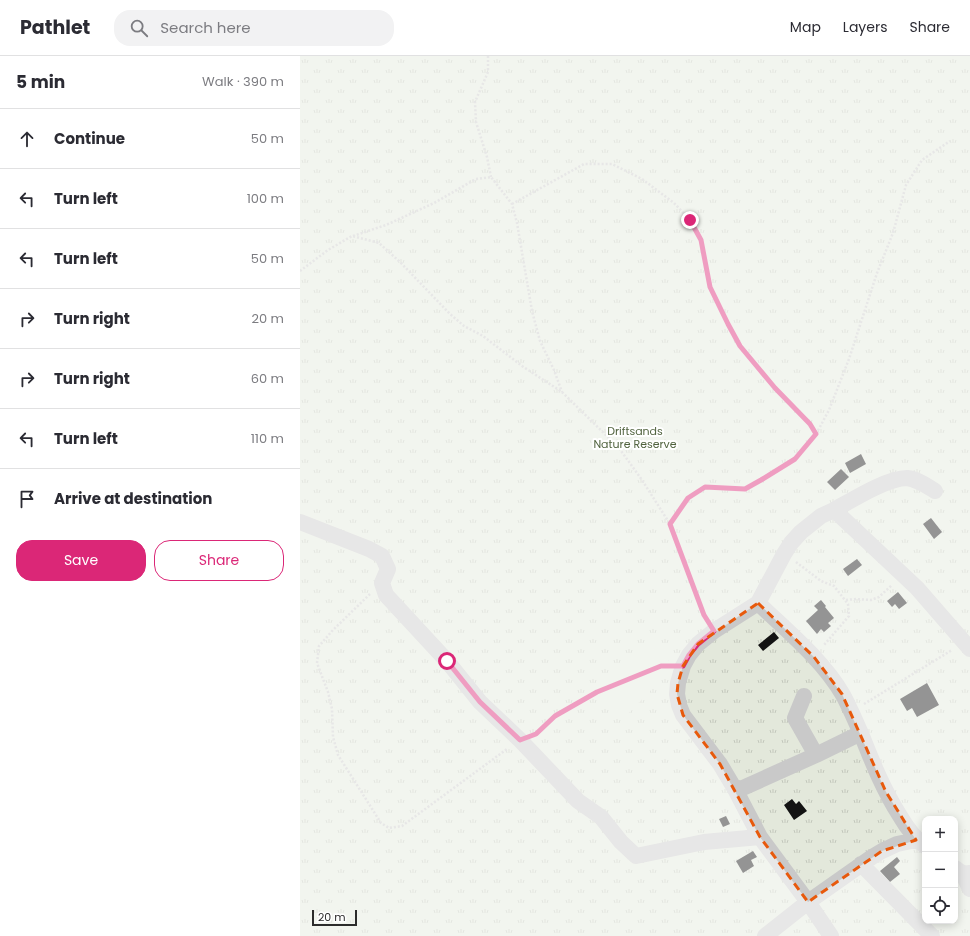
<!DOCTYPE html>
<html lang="en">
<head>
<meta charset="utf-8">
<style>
  :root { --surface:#fff; --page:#f2f2f3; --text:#2b2b33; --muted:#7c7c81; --line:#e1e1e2; --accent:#db2777 }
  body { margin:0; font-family:Poppins,sans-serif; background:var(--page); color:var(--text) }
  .controls { position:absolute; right:12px; bottom:12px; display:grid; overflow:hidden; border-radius:8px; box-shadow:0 2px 10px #0003 }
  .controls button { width:36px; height:36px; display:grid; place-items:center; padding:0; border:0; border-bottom:1px solid var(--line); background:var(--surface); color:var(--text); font:20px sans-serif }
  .scale { position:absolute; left:12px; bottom:10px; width:45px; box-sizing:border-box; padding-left:4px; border:2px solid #2c2c2c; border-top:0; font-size:11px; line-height:14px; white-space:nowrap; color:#2c2c2c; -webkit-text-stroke:3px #fff; paint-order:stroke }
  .stop { position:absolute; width:12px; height:12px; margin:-9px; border:3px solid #db2777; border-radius:50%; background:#fff }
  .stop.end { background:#db2777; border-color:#fff; box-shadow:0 1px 4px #0008 }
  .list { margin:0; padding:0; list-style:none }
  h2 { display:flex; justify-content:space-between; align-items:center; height:52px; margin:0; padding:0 16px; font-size:17px }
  h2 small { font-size:13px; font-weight:400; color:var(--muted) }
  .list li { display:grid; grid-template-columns:26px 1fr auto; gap:12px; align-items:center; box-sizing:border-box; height:60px; padding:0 16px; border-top:1px solid var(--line) }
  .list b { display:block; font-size:15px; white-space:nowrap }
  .list em { font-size:13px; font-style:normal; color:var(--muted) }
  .actions { display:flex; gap:8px; padding:12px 16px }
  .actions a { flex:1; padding:9px 0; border:1px solid var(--accent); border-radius:16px; text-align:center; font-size:14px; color:var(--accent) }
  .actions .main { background:var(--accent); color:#fff }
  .icon { flex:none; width:22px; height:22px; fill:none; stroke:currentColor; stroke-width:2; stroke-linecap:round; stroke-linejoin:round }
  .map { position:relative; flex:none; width:670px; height:880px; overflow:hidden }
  header { display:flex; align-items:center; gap:24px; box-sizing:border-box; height:56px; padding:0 20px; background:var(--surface); border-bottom:1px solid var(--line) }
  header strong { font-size:19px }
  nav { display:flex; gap:22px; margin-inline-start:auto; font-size:14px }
  .search { width:280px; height:36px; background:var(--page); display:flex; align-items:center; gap:10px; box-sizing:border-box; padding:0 14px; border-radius:16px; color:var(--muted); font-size:15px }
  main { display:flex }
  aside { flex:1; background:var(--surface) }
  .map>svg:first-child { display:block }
</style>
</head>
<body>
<header>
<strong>Pathlet</strong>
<div class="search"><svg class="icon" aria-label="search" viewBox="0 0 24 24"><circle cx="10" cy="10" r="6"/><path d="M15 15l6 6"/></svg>Search here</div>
<nav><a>Map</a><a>Layers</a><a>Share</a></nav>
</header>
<main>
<aside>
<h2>5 min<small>Walk · 390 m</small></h2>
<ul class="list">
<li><svg class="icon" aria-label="ahead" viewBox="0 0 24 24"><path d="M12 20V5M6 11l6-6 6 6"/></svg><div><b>Continue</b></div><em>50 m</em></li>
<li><svg class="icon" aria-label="left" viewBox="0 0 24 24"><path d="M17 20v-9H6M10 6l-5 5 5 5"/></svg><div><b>Turn left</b></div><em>100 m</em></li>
<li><svg class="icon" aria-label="left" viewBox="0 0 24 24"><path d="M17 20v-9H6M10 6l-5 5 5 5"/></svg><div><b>Turn left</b></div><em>50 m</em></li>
<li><svg class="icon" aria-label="right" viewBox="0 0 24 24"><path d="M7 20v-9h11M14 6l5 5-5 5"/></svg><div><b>Turn right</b></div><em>20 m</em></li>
<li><svg class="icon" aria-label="right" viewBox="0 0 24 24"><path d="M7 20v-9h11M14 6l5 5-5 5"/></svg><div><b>Turn right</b></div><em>60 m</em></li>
<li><svg class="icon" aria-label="left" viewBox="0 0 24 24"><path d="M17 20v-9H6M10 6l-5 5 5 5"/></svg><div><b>Turn left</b></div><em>110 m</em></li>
<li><svg class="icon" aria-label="arrive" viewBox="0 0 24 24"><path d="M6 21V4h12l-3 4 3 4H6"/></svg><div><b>Arrive at destination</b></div></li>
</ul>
<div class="actions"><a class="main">Save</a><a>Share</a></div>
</aside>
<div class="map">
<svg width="670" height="880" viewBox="0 0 670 880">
  <defs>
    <pattern id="park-tufts" width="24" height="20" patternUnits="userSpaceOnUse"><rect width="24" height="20" fill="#e3e8db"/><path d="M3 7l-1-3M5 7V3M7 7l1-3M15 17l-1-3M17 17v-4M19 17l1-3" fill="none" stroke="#c3c7bc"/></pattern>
  </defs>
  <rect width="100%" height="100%" fill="#fff"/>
  <path fill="url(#park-tufts)" fill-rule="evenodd" d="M0,0H670V880H0ZM625,763H655V865H625Z"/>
  <path fill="#e3e8db" d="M348,584L374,610L326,660L299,634Z"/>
  <path fill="#131313" d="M561,398L566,408L550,417L545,407Z
    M541,413L549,421L535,434L527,426Z
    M631,462L642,476L634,483L623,468Z
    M557,503L562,509L548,520L543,513Z
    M598,536L607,547L599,553L595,548L592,551L587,545Z
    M521,544L526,550L525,551L534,562L528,567L531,570L524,576L521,573L517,578L506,565L518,554L514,550Z
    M474,576L479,582L463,595L458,589Z
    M627,627L639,649L617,661L612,652L607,655L600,643Z
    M492,743L496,748L499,745L507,755L494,764L484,749Z
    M426,760L430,768L423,771L419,763Z
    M453,795L457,801L451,804L454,810L443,817L436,805Z
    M597,801L600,805L594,811L600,818L590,826L580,815Z"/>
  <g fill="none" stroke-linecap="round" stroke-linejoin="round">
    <path stroke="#c9c9c9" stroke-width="2.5" stroke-dasharray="2 2" stroke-linecap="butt" d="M188,0V16L175,46L176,66L187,101L191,121
      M212,148L284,108H312L342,123L374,147L390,164L401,184L410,231L428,268L440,290L475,333L510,368L516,378L495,403L461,424L445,433L405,431L388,442L370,468
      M53,180L86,169L134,147L176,123L191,121L212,148L217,167L232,255L240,285L254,314L262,336
      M0,215L28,194L52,180L79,187L100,206L150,258L164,270L183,280L222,310L262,336L319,392L342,424L370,468L404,559L406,563
      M516,378L521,369L529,354L549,303L577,217L593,177L606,129L622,104L650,85
      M496,506L521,525L534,530L548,548L549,560L524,589
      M70,538L33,574L19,590L17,607L28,636L32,653L33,681L38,699L81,767L89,772L102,770L207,693
      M546,544L556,543L571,544L579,541L592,529
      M564,648L652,594
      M235,679L255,660L297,636L361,610H367"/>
    <path stroke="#c9c9c9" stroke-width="16" d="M534,454C552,444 587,422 607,422C617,423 627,430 635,435
      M0,466L69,493L82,500L88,513L82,527L86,539L147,605L180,646L220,684L278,745L301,761L321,786L336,800L404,786L460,781
      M458,547L414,575L398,588L389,599L383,610L378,627L377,638L379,649L383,659L420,708L436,735L460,781L508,846L531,880
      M504,640L495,662L516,699
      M436,735L516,699L561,677
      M625,790C614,782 607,772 600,760C584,735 573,708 562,680C556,666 550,652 543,639C522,603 487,575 458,547L484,498L491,487L501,476L521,460L534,454L617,532L670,593
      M561,808L632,880
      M655,812L663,818L670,817
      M663,818L670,833
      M465,880L508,846L572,801L582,795L597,788L616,784"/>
  </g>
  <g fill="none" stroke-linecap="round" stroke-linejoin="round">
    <path stroke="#db2777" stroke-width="5" d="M147,605L180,646L220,684L236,678L255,660L297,636L361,610H383L389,599L398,588L414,575L404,559L370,468L388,442L405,431L445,433L461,424L495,403L516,378L510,368L475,332L440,290L428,268L410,231L401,184L390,164"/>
  </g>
  <path d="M0 0H670V880H0ZM458,547L514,601L542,638L586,736L616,784L582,795L508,846L460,781L420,708L383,659L377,638L378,627L383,610L398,588Z" fill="#fff" fill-opacity=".55" fill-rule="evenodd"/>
  <path fill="none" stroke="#e8590c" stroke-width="3" stroke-dasharray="8 5" stroke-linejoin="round" d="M458,547L514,601L542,638L586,736L616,784L582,795L508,846L460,781L420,708L383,659L377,638L378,627L383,610L398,588Z"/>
  <g text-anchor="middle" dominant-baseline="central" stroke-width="4" stroke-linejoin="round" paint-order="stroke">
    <g font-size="11" fill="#51633f" stroke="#fff">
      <text x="335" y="375">Driftsands<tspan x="335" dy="13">Nature Reserve</tspan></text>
    </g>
  </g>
</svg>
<div class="controls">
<button>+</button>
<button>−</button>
<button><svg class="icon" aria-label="locate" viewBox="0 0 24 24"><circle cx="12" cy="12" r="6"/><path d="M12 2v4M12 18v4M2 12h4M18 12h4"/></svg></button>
</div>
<div class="scale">20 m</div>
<div class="stop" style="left:147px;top:605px"></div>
<div class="stop end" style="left:390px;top:164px"></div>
</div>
</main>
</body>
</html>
